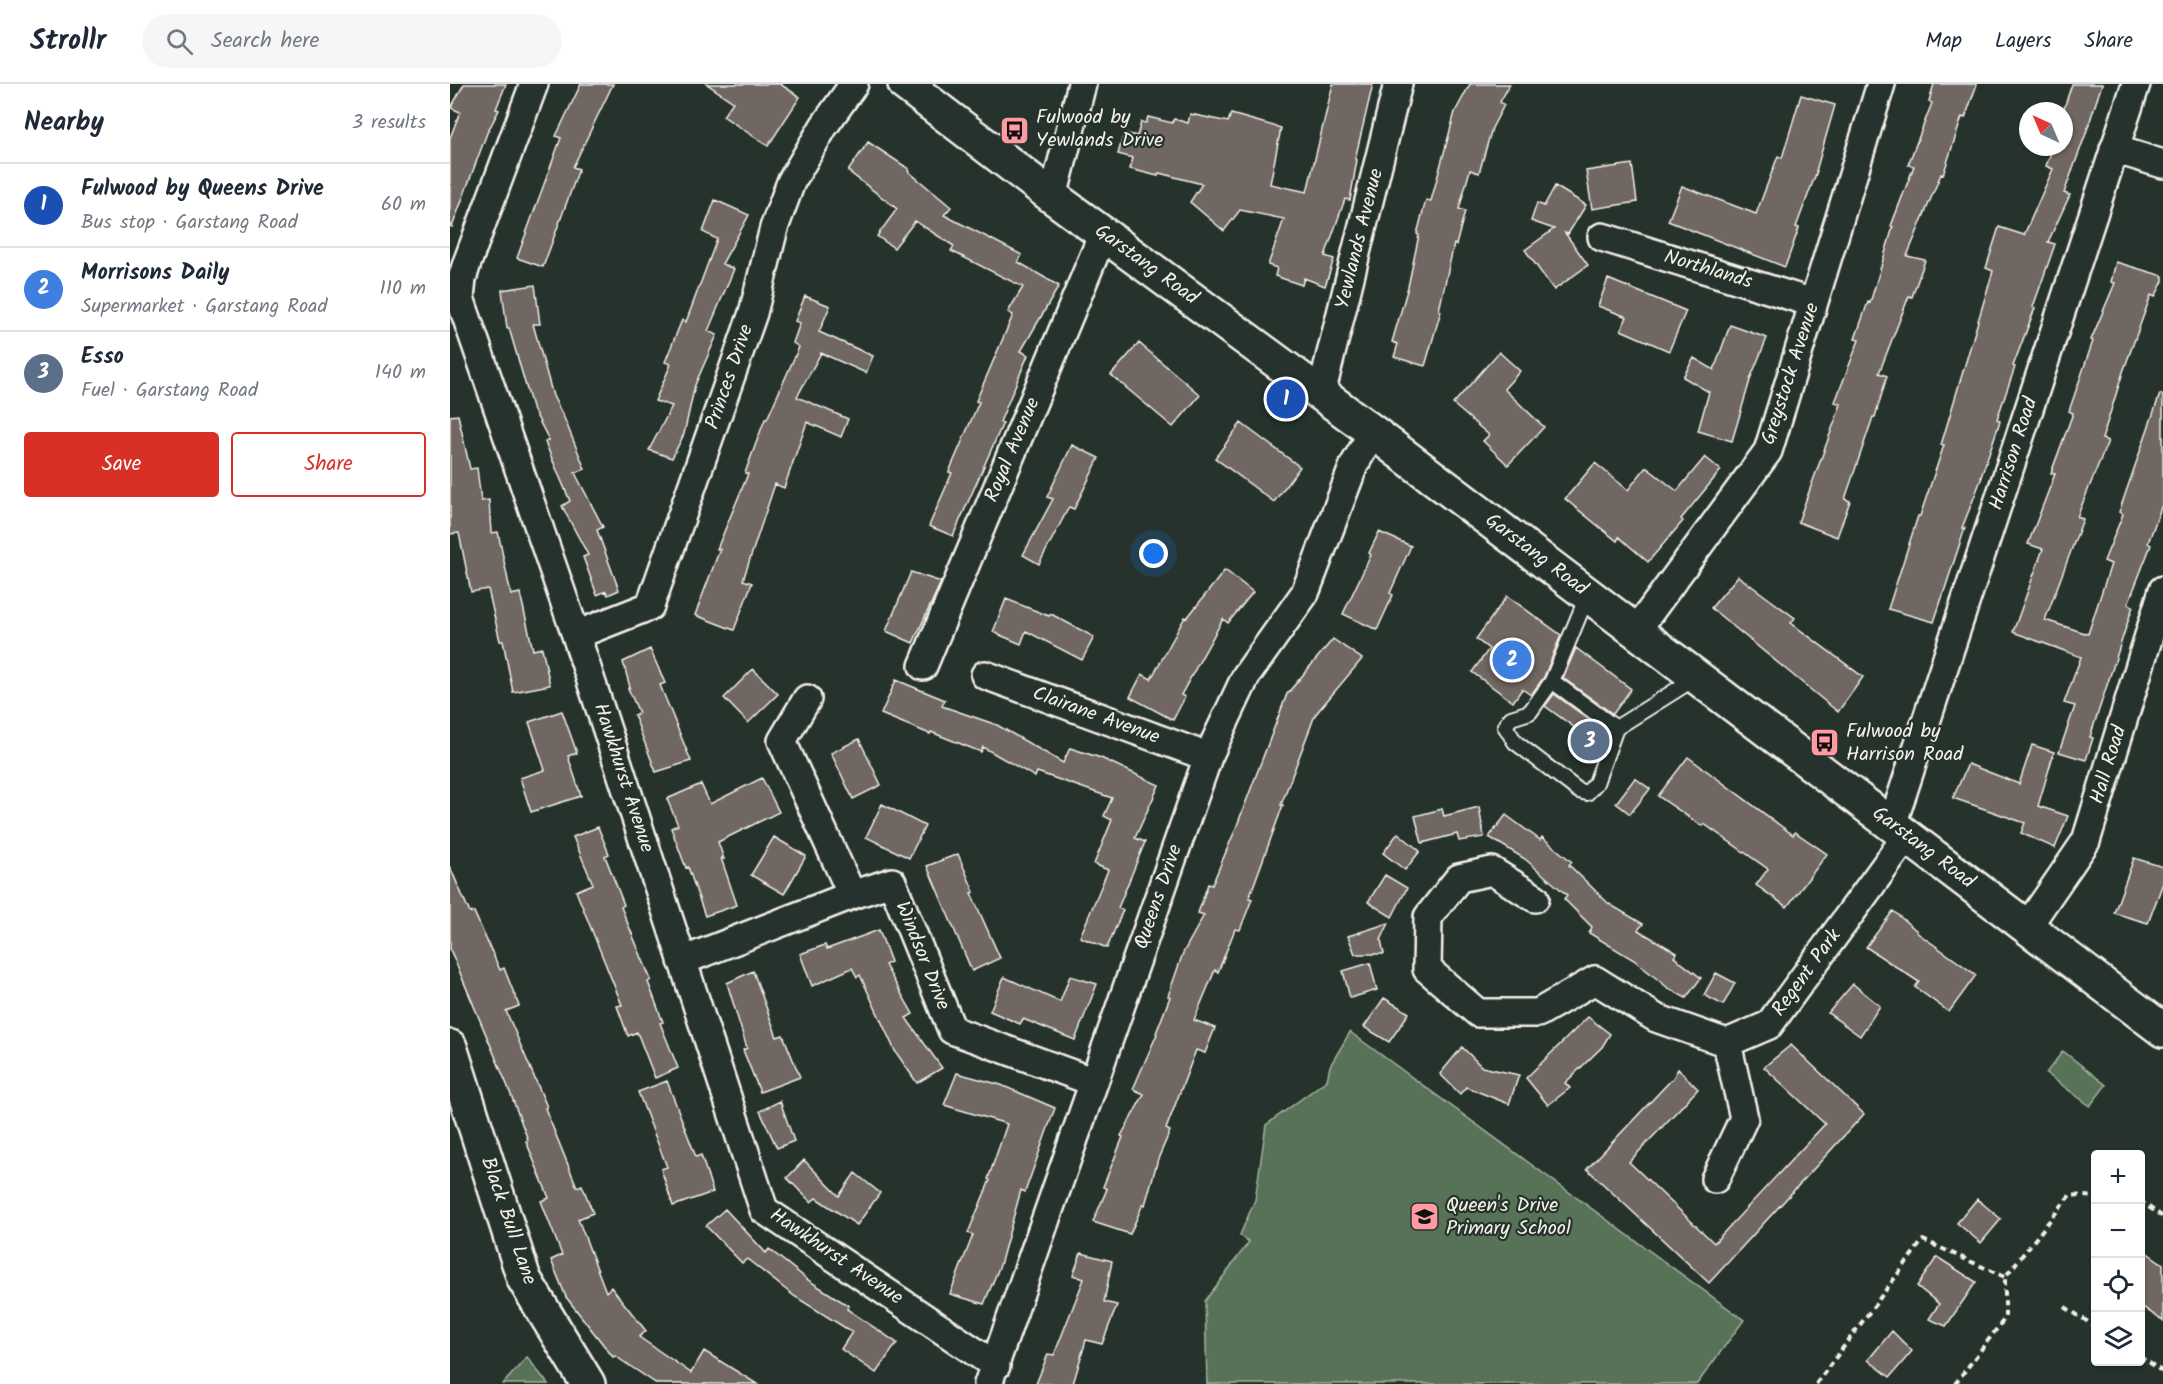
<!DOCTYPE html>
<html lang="en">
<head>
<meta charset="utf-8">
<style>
  :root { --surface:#fff; --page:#f6f6f7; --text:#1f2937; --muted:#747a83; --line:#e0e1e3; --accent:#d93025 }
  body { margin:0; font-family:Kalam,sans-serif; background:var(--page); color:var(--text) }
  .controls { position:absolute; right:18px; bottom:18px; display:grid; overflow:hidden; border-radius:6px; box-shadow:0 2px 4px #0004 }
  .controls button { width:54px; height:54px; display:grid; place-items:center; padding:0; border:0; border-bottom:2px solid var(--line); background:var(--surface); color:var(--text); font:30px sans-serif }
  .compass { position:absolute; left:1569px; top:18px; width:54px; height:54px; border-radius:50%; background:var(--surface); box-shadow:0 2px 4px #0004; rotate:316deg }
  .you { position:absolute; left:704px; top:470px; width:21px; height:21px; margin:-15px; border:4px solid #fff; border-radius:50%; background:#1a73e8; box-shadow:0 0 0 9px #1a73e833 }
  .badge { display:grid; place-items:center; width:39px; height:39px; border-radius:50%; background:var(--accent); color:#fff; font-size:20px; font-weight:700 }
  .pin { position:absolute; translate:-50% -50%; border:3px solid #fff; box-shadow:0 2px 6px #0006 }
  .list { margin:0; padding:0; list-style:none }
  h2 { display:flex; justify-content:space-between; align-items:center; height:78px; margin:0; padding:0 24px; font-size:26px }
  h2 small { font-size:20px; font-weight:400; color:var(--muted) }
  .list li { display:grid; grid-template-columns:39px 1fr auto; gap:18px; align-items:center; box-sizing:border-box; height:84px; padding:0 24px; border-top:2px solid var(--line) }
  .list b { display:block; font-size:22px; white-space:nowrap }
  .list p { margin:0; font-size:20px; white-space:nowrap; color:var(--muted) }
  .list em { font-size:20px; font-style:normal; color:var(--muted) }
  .actions { display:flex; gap:12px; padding:18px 24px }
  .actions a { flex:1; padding:14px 0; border:2px solid var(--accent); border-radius:6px; text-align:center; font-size:21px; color:var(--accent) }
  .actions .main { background:var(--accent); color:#fff }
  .icon { flex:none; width:33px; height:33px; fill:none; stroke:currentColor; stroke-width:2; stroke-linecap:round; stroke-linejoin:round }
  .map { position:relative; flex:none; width:1713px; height:1300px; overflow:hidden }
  header { display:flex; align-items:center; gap:36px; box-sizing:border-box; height:84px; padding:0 30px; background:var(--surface); border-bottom:2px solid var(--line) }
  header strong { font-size:28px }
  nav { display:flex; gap:33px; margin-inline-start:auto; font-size:21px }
  .search { width:420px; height:54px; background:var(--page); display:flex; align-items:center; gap:15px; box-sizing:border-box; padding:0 21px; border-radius:33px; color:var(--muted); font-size:22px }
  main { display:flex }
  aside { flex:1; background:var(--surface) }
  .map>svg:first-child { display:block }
</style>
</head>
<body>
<header>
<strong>Strollr</strong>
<div class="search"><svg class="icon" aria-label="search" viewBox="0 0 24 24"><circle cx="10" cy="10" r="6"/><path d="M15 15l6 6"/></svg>Search here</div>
<nav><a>Map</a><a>Layers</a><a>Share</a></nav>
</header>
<main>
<aside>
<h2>Nearby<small>3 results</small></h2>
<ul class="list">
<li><span class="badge" style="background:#1a4fb4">1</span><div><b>Fulwood by Queens Drive</b><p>Bus stop · Garstang Road</p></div><em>60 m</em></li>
<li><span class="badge" style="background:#3f7fe0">2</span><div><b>Morrisons Daily</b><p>Supermarket · Garstang Road</p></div><em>110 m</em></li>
<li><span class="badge" style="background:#5c6f8a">3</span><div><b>Esso</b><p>Fuel · Garstang Road</p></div><em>140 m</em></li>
</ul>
<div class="actions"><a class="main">Save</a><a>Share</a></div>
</aside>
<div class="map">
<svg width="1713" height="1300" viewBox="0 0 1713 1300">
  <rect width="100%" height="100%" fill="#26332d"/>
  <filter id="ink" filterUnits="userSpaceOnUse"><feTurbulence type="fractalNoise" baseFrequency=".0167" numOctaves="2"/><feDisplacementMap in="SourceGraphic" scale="12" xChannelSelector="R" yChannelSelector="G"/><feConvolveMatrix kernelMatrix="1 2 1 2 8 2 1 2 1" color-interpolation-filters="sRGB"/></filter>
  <g filter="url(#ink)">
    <path fill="#587258" stroke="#a6b2a0" stroke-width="1.5" d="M900,948L1294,1236L1247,1300H757L755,1217L799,1158L790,1151L805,1116L816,1041L877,996L880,982Z
      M1613,967L1656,1001L1640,1022L1596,989Z
      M77,1273L98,1300H53Z"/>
    <path fill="#6f6662" stroke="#f4f1e8" stroke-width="1.5" d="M14,0H56L46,25L49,26L37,49L2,143L0,142V54L10,28L1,24Z
      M131,0H163L123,83L129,85L93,183L67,174L111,54L106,52Z
      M257,0H330L350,13L318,62L273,32L283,18Z
      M883,0H923L905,75L907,76L900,116L895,115L875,172L884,175L875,202L854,194L852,201L825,192L827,184L818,181L834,135L790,126L774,147L740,118L752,100L709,89L708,92L680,85L683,74L668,70L674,49L687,52L691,38L696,39L698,33L722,39L724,35L738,39L740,30L778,38L781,30L831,44L820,100L857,108Z
      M1020,0H1060L1050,18L1054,21L1042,44L1029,89L1020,86L1009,125L1015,127L1006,161L1004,160L989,226L991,227L975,282L944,273L948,260L942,258L958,203L969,151L967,150L976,116L981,117L1005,28Z
      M1484,0H1527L1515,34L1512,33L1493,91L1491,90L1457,172L1475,176L1462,213L1459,212L1429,289L1437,292L1425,333H1423L1395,415L1400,417L1387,453L1348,438L1391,320L1385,318L1409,256L1405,255L1418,218L1420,219L1443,143L1441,142L1464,82L1458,81L1482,19L1479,17Z
      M1622,0H1652L1635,52L1614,109L1620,111L1598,158L1605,160L1583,223L1585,224L1563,282L1565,283L1547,335L1550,337L1531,393H1532L1512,444H1515L1484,538L1438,525L1468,432H1470L1494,361H1491L1543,187L1536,184L1549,143L1574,151L1603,85L1596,82L1603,63H1614V24Z
      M1351,11L1385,21L1366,87H1367L1346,143L1349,144L1335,183L1218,137L1232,102L1306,130L1328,72L1332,74Z
      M418,58L459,85L458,87L501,123L494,131L572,171L568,178L609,202L571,267L578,271L550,338L553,339L503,452L479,442L502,389L499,388L529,318L526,317L563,231L558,228L573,203L501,167L504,162L465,137L444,164L427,152L447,125L398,87Z
      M1182,80L1187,118L1142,125L1136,87Z
      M1105,102L1136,121L1118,150L1115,149L1138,181L1104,206L1075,166L1104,145L1081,137L1087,119L1094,122Z
      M265,116L299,131L272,180L284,185L258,247L267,251L245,301L234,350L222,374L199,366L222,322L205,317L221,280L215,278L232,236L236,238L267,155L253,148Z
      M1666,178L1713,192V197L1705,213L1701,211L1673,288L1652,355L1658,357L1627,433L1633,435L1595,536L1638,550L1661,480L1654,477L1673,430L1669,428L1710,310L1713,311V418L1698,459L1701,461L1678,520L1683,522L1640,653L1643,654L1636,676L1609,668L1625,622L1614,619L1631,573L1563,548L1593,465L1578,460L1605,390L1601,389L1623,329L1619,327L1643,257L1641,256L1665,199L1661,198Z
      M1158,195L1236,227L1219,267L1171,246L1177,233L1148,222Z
      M85,201L90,240H83L103,312L115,336L135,385L125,389L153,443L147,446L169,506L158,511L156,507L147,511L133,473L138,471L112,422L120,417L95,358L99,356L82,323L59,244H57L52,206Z
      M355,212L380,222L369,248L423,272L416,289L371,269L347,313L398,335L391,353L357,338L334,404L325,400L293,496L302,499L284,546L245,531L270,465H267L298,390L295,389L315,335H317L349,263L343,259L350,239L345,237Z
      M1280,241L1317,254L1301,293L1282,357L1248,347L1259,308L1233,293L1244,274L1264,286Z
      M689,259L750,311L723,343L661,291Z
      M1049,268L1070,287L1054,305L1094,343L1058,381L1033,357L1039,351L1003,320Z
      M8,331L20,385L27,384L31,417L39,416L41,449L48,448L61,511L70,509L83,566L92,564L100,601L63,608L53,557H50L38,505L21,508L9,449L0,450V332Z
      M791,339L850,383L824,418L765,374Z
      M622,361L649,374L624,425L619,423L589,480L573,471L603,415L597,413Z
      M1255,373L1271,386L1231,435L1233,437L1198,478L1169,453L1167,457L1115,415L1145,379L1178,406L1196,383L1227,407Z
      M929,448L961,462L940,509L943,511L927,546L893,530L921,471L919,469Z
      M775,486L803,508L778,539L773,535L731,611L735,613L723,636L680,613L692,590L701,595L735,533L737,534Z
      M461,488L491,498L463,559L436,547Z
      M1288,492L1345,534L1341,539L1413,593L1388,628L1261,524Z
      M1057,512L1111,551L1094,593L1081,611L1072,605L1063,618L1022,588L1039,565L1026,555Z
      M556,515L599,532L601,530L644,553L632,576L576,547L571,560L543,548Z
      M883,555L912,575L865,631L831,721H833L799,814L802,815L790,846L785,845L768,888L765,886L744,936L765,944L755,969L746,966L716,1045L720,1047L708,1075L695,1121L693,1120L680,1150L643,1138L657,1105L653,1103L673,1053L671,1052L694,1010L683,1005L707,950L706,949L720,913L718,912L733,869L754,831L748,829L758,800L762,801L786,744L837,610Z
      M1126,564L1181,605L1163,630L1113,594Z
      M200,565L215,599L210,601L241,677L206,688L184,631L189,629L178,604L180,603L173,578Z
      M303,585L328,610L298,639L274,614Z
      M446,596L495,616L492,622L547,641L613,679L620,664L651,674L709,701L685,754L695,758L668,824L673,826L657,864L630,853L658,786L644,780L662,736L654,732L662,714L587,688L585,693L533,663L531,668L481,648L480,650L431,630Z
      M1104,610L1152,645L1143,657L1095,622Z
      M112,627L127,669L118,672L131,712L81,728L70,694L95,686L79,638Z
      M409,655L431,701L403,715L381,669Z
      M1582,661L1604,668L1588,722L1618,732L1605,764L1571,749L1575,739L1503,714L1518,680L1569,700Z
      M1238,673L1343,751L1345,748L1377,770L1337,823L1306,801L1318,785L1254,740L1252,742L1208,712Z
      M312,694L329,728L268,758L274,775L271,774L287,821L255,832L238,783L236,784L221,744L228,741L217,715L251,700L260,720Z
      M1185,694L1200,705L1180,730L1166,719Z
      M432,720L475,742L459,774L416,753Z
      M1029,723L1034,753L1009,757L1007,750L972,759L965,732L992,725L994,732Z
      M1056,731L1090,756L1092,753L1122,778L1119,781L1159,820L1193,840L1188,846L1227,869L1224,873L1251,894L1236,914L1218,904L1184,876L1139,849L1142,843L1114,815L1117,811L1075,775L1039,753Z
      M148,743L159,770L155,772L174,821L171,823L201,896L198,898L213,938L210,939L228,984L205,994L187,948L178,952L167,922L172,921L126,807L143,800L123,753Z
      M948,749L970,767L955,786L933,769Z
      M324,753L356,772L334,810L301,791Z
      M508,770L524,808L521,809L550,874L522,887L477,782Z
      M1684,774L1713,783V799L1698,839L1664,829Z
      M0,783L20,829L24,828L50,886L54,884L69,922L56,927L97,1023L95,1024L127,1103L132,1101L143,1129L128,1135L156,1208L161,1203L196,1247L189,1253L241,1289L254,1267L307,1300H207L165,1272L163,1273L116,1213L101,1176L112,1171L91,1117L99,1114L76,1057L78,1056L58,1003L0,865Z
      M935,791L957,804L942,833L918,818Z
      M1443,827L1467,847L1466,848L1526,891L1499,928L1465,903L1469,898L1416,863Z
      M939,839L931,856L934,870H905L898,852Z
      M429,846L441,878L435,881L463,930L456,934L492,984L467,999L445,967L410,891L407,893L402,884L362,902L350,870L375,861L377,865Z
      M920,879L927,906L900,914L893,887Z
      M303,887L327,953L333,951L350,993L310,1008L293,966L297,964L277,899Z
      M1266,889L1285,899L1273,921L1254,911Z
      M620,892L647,900L625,956L573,935L570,940L540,927L554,893L610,918Z
      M1403,900L1430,922L1410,952L1378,929Z
      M934,914L959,929L939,958L914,943Z
      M1138,933L1160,950L1152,963L1115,999L1120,1004L1098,1021L1076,994Z
      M1341,961L1414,1030L1259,1199L1137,1085L1223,994L1228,985L1248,1005L1179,1078L1264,1159L1375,1040L1314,983Z
      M1012,963L1032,983L1069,991L1059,1020L1016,1003L1010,1010L990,990Z
      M507,989L551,1001L605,1024L575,1108L571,1106L550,1181L534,1220L500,1210L523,1151L518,1149L540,1096L538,1095L557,1040L494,1021Z
      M217,997L246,1073L251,1071L263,1108L223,1122L211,1085L217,1083L188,1008Z
      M330,1017L344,1057L327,1064L310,1027Z
      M354,1076L389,1112L405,1089L430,1109L407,1141L366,1114L361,1118L337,1094Z
      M1527,1115L1551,1135L1531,1159L1507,1139Z
      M275,1125L316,1169L319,1165L358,1196L399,1222L397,1225L447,1259L426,1289L391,1265L402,1248L344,1212L297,1175L292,1179L256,1142Z
      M1690,1164L1713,1180V1237L1690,1221Z
      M631,1169L662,1177L654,1218L667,1221L652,1260L636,1256L623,1300H586L598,1270L604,1271L634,1195L623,1191Z
      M1487,1173L1526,1198L1496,1242L1479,1235L1489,1220L1467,1202Z
      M1442,1247L1462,1267L1440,1293L1418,1276Z"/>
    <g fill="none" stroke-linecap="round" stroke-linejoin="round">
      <defs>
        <path id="service" d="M1138,510L1102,597L1166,644L1247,593
          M1102,597L1080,628L1061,634L1055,642L1065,658L1129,707L1137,709L1146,699L1166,644"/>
        <path id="minor" d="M84,0L17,179L12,195L10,214L126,551L314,1126L546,1282
          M1664,65L1713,80
          M603,113L632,0
          M1152,153L1363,219
          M871,310L948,0
          M1186,547L1318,367L1431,0
          M126,551L200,522L303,229L324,144L341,98L374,42L404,0
          M473,582L653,150
          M535,591L758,673
          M357,615L332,657L402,811
          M1442,741L1686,0
          M1085,814L1042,787L1009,794L978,833L977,885L1028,929H1088L1145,896L1206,934L1277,959L1319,941L1457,752
          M1577,843L1636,757L1713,506
          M232,877L402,811L442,798L502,946L644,998
          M1265,1095L1294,1034L1277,959
          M538,1300L758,673L796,592L855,509L904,381L923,348"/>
        <path id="tertiary" d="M0,963L74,1195L138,1300"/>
        <path id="trunk" d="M455,0L603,113L923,348L1713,946"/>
      </defs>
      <use href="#service" stroke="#f4f1e8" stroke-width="18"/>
      <use href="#minor" stroke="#f4f1e8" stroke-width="32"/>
      <use href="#tertiary" stroke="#f4f1e8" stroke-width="38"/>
      <use href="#trunk" stroke="#f4f1e8" stroke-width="38"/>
      <path stroke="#f4f1e8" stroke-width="4" stroke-dasharray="6 4.5" stroke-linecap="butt" d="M1690,1117L1713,1133
        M1615,1223L1646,1243
        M1690,1273L1713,1288
        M1366,1300L1473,1156L1555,1193L1620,1111L1646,1113
        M1505,1300L1555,1234V1193"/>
      <use href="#service" stroke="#26332d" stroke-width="14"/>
      <use href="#minor" stroke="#26332d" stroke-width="27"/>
      <use href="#tertiary" stroke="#26332d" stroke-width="33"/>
      <use href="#trunk" stroke="#26332d" stroke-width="33"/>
    </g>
  </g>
  <defs>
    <symbol id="bus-square" viewBox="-11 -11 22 22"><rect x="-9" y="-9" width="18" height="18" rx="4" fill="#ff9aa2" stroke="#26332d"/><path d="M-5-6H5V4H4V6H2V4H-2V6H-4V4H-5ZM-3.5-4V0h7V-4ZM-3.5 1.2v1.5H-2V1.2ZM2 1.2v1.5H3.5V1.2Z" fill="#111"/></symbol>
    <symbol id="school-square" viewBox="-11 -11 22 22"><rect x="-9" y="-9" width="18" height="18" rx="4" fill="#ff9aa2" stroke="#26332d"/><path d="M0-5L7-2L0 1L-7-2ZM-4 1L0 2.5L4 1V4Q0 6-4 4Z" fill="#111"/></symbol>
  </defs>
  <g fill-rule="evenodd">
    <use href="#bus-square" x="548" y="30" width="33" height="33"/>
    <use href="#bus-square" x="1358" y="642" width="33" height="33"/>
    <use href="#school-square" x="958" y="1116" width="33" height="33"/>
  </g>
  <g text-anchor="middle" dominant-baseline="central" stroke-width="4.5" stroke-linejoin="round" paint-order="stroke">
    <g font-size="20" fill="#f4f1e8" stroke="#26332d" text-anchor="start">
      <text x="586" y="34">Fulwood by<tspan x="586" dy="23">Yewlands Drive</tspan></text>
      <text x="1396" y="648">Fulwood by<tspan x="1396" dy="23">Harrison Road</tspan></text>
      <text x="996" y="1122">Queen's Drive<tspan x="996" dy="23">Primary School</tspan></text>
    </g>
    <g font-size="20" fill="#f4f1e8" stroke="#26332d">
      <text transform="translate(910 155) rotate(-76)">Yewlands Avenue</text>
      <text transform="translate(696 181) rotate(36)">Garstang Road</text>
      <text transform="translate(1258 186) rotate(17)">Northlands</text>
      <text transform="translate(1341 290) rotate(-72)">Greystock Avenue</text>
      <text transform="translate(280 293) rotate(-71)">Princes Drive</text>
      <text transform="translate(563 366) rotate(-67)">Royal Avenue</text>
      <text transform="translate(1564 370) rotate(-72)">Harrison Road</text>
      <text transform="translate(1086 471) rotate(37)">Garstang Road</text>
      <text transform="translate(646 632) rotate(20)">Clairane Avenue</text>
      <text transform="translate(1659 681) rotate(-73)">Hall Road</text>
      <text transform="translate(173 694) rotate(72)">Hawkhurst Avenue</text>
      <text transform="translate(1473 764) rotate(37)">Garstang Road</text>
      <text transform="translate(709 813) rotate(-71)">Queens Drive</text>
      <text transform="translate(472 872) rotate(68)">Windsor Drive</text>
      <text transform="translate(1357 889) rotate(-54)">Regent Park</text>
      <text transform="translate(58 1137) rotate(71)">Black Bull Lane</text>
      <text transform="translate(386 1173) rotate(34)">Hawkhurst Avenue</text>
    </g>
  </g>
</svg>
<div class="controls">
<button>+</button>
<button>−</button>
<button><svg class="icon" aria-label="locate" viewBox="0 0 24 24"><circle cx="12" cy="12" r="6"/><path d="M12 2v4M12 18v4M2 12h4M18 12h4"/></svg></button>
<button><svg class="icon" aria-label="layers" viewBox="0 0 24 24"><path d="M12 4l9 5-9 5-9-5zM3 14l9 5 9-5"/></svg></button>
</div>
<svg class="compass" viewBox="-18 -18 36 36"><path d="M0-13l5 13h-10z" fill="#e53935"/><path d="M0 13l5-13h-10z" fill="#747a83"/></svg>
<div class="you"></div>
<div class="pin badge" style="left:836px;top:315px;background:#1a4fb4">1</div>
<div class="pin badge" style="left:1062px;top:576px;background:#3f7fe0">2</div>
<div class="pin badge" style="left:1140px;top:657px;background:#5c6f8a">3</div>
</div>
</main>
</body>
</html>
